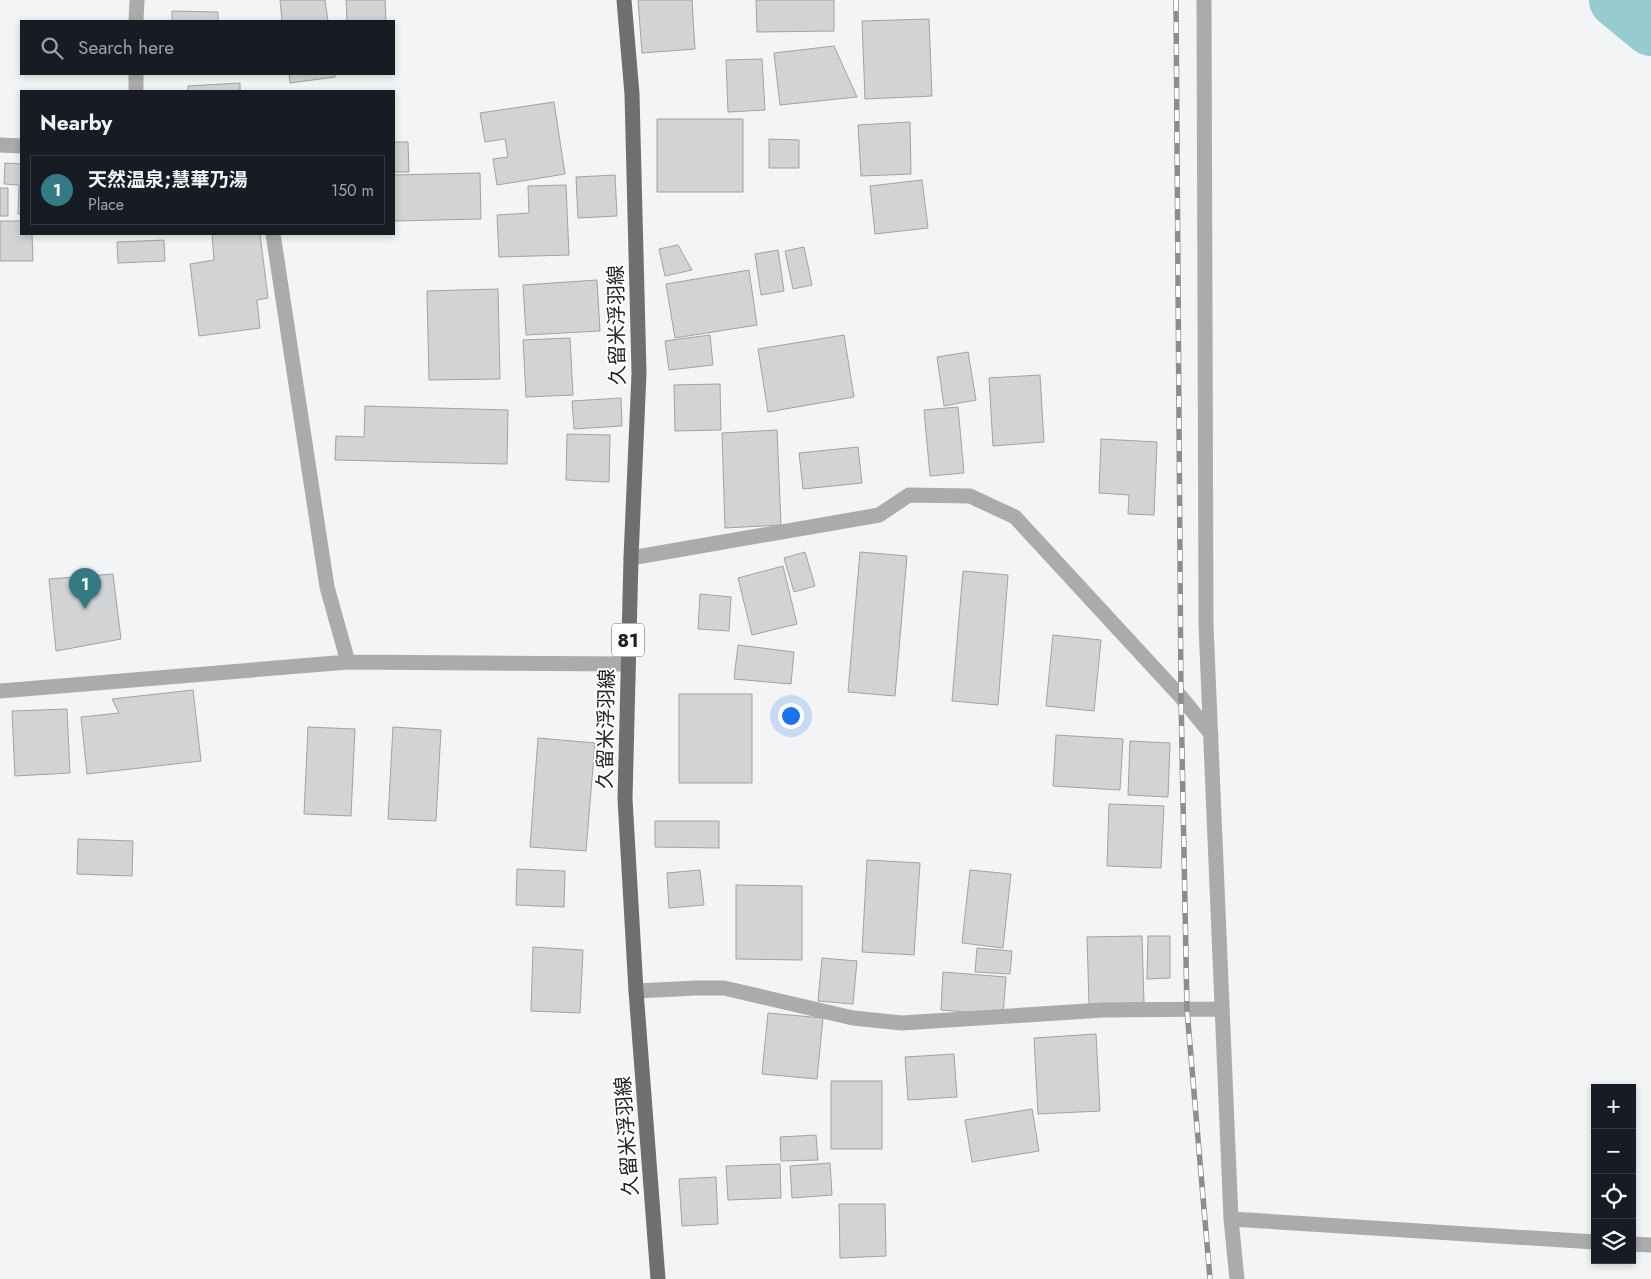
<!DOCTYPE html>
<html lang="en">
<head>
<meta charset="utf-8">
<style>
  :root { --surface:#171b24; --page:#242831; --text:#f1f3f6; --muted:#9ea1a6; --line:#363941; --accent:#337a85 }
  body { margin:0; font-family:Jost,"Noto Sans JP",sans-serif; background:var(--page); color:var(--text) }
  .controls { position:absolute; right:15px; bottom:15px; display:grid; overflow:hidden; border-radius:0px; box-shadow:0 2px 8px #0003 }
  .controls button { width:45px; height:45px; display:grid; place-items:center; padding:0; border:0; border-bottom:1px solid var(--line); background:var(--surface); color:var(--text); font:25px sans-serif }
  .you { position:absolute; left:790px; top:715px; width:18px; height:18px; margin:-12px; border:4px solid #fff; border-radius:50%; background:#1a73e8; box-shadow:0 0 0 8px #1a73e833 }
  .badge { display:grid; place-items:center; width:32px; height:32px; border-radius:50%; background:var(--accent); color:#fff; font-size:16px; font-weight:700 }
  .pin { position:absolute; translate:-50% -41px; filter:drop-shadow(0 1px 2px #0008) }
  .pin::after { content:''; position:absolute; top:26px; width:18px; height:15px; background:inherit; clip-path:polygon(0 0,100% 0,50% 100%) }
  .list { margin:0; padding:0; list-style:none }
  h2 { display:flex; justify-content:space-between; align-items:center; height:65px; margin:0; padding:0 20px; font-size:21px }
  h2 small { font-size:16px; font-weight:400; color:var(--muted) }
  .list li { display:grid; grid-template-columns:32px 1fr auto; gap:15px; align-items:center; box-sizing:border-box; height:70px; margin:0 10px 10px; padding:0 10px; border:1px solid var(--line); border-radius:0px }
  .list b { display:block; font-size:19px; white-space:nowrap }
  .list p { margin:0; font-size:16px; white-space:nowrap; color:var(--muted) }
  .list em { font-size:16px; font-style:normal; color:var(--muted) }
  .icon { flex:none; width:28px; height:28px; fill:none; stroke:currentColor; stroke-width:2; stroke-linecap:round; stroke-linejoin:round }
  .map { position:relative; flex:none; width:1651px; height:1279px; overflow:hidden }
  .search { position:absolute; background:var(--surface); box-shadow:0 2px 8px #0003; left:20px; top:20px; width:375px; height:55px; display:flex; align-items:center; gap:12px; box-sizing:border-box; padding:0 18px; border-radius:0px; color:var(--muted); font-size:19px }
  .panel { position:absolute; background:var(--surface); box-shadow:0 2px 8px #0003; left:20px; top:90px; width:375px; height:145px; border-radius:0px }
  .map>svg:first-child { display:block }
</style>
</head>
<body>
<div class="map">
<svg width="1651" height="1279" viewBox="0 0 1651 1279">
  <rect width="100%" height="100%" fill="#f3f4f6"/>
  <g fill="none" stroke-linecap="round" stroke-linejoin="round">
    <path stroke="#96ccd0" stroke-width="56" d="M1617,0L1651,28"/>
  </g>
  <path fill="#d1d3d4" stroke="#a0a2a3" d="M280,0H325L328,21H282Z
    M346,0H385L386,21H347Z
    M638,0H692L695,49L642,53Z
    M756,0H834V31L757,32Z
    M172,11L218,12V21H172Z
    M929,19L932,96L865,99L862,21Z
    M834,46L857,97L780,105L774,53Z
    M762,59L765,110L728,112L726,60Z
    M289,74H335V77L290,83Z
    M240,83V91H188V86Z
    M554,102L565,174L497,185L493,159L508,157L505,139L485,142L480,113Z
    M657,119H743V192H657Z
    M910,122L911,174L861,176L858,125Z
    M769,139L799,140V168H769Z
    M394,142H408L409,172H394Z
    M5,163L21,164V214H18L19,185L4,184Z
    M480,173L481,219L394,221V175Z
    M615,175L617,216L578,218L576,177Z
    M922,180L928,228L875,234L870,186Z
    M566,185L569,255L499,257L497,215L529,213L528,186Z
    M0,188H8V216H0Z
    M0,221H21V234H32L33,261H0Z
    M212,234H260L268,298L257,300L260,328L199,336L190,264L214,260Z
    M164,240L165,261L118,263L117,242Z
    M678,245L692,270L665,276L659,249Z
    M804,247L812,285L793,289L785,251Z
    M778,250L784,291L761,295L755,254Z
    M749,270L757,325L675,338L666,284Z
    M597,280L600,331L526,335L523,285Z
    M498,289L500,379L429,380L427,291Z
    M710,335L713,365L669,370L665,341Z
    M844,335L854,397L768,412L758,349Z
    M570,338L573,395L526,397L523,340Z
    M968,352L976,400L944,406L937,357Z
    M1040,375L1044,442L993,446L989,378Z
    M720,384L721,430L675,431L674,385Z
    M621,398L622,426L574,429L572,401Z
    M365,406L508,410L507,464L335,460L336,436L364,437Z
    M958,407L964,473L930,476L924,410Z
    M777,430L781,525L725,528L722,433Z
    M567,434L610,435L609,482L566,480Z
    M1101,439L1157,442L1154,515L1128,514L1129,495L1099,493Z
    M858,447L862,483L803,489L799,453Z
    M805,552L815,586L794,592L784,558Z
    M860,552L907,556L895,696L848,692Z
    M783,566L797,624L752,635L738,578Z
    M963,571L1008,575L998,705L952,701Z
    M113,574L121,639L56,651L49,579Z
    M700,594L731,597L729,631L698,629Z
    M1053,635L1101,640L1094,711L1046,706Z
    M738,645L794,652L791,684L734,679Z
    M193,690L201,761L87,774L81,717L119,713L112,699Z
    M679,694H752V783H679Z
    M67,709L70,773L15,776L12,711Z
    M308,727L355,729L351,816L304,814Z
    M393,727L441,730L436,821L388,819Z
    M1056,735L1123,739L1120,790L1053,786Z
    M538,738L595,743L586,851L530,847Z
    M1130,741L1170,743L1168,797L1128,795Z
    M1109,804L1164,806L1161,868L1107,866Z
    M655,821H719V848L655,847Z
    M78,839L133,841L132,876L77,874Z
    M867,860L920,863L914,955L862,952Z
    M517,869L565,871L564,907L516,905Z
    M700,870L704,905L669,908L667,873Z
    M970,870L1011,874L1003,948L962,943Z
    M736,885L802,886V960L736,959Z
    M1142,936L1144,1003L1089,1004L1087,937Z
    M1148,936H1170V978L1147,979Z
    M533,947L583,950L580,1013L531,1011Z
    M977,948L1012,951L1010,974L975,972Z
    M822,958L857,961L853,1004L818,1001Z
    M943,972L1006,977L1003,1015L941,1010Z
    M768,1013L823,1018L817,1079L762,1074Z
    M1096,1034L1100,1111L1038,1114L1034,1038Z
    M954,1054L957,1097L908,1100L905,1057Z
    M831,1081H882V1149H831Z
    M1032,1109L1039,1151L972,1162L965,1120Z
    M816,1135L818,1160L781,1161L780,1137Z
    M830,1163L832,1195L792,1198L790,1166Z
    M780,1164L781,1198L728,1200L726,1166Z
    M716,1177L718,1224L682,1226L679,1179Z
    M839,1204H885L886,1256L840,1258Z"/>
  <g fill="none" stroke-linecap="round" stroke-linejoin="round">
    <path stroke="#acabab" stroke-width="15" d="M1204,0L1206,625L1231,1219L1237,1279
      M136,21L137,0
      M136,91V74
      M0,145L21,146
      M273,234L327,587L348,662
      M631,558L879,515L909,495L970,496L1015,517L1181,697L1211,734
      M0,691L348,662L627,664
      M636,991L696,988H724L853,1018L902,1023L1103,1010L1222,1009
      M1231,1219L1595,1242
      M1632,1244L1651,1245"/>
    <path stroke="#716f6e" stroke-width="15" d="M624,0L632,94L639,373L631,558L625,799L636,991L658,1279"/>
    <defs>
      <path id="rail" d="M1176,0L1181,697L1187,1010L1210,1279"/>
    </defs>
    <use href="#rail" stroke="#8c8d8e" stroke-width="5.5"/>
    <use href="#rail" stroke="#fff" stroke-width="4" stroke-dasharray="11" stroke-linecap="butt"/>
  </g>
  <g text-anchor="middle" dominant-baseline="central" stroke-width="4" stroke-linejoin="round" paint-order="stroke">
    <rect fill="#fff" stroke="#636464" stroke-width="1" x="612" y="623.5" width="32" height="33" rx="4"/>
    <g font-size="19" font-weight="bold" fill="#202122">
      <text x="628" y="640">81</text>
    </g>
    <g font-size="20" fill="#202122" stroke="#fff">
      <text transform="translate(617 325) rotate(-91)">久留米浮羽線</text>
      <text transform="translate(606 729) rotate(-89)">久留米浮羽線</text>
      <text transform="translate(627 1136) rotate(-94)">久留米浮羽線</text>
    </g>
  </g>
</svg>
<div class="controls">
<button>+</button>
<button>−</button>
<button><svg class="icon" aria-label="locate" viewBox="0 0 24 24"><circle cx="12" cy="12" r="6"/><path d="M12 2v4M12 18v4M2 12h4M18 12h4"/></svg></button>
<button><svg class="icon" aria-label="layers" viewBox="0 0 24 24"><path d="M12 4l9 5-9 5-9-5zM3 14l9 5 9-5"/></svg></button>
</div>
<div class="you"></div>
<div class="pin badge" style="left:85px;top:609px">1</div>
<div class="search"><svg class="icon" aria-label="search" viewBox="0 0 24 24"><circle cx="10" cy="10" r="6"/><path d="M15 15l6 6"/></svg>Search here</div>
<section class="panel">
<h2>Nearby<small></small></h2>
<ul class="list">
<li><span class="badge">1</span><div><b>天然温泉;慧華乃湯</b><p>Place</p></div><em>150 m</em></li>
</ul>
</section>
</div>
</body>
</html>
